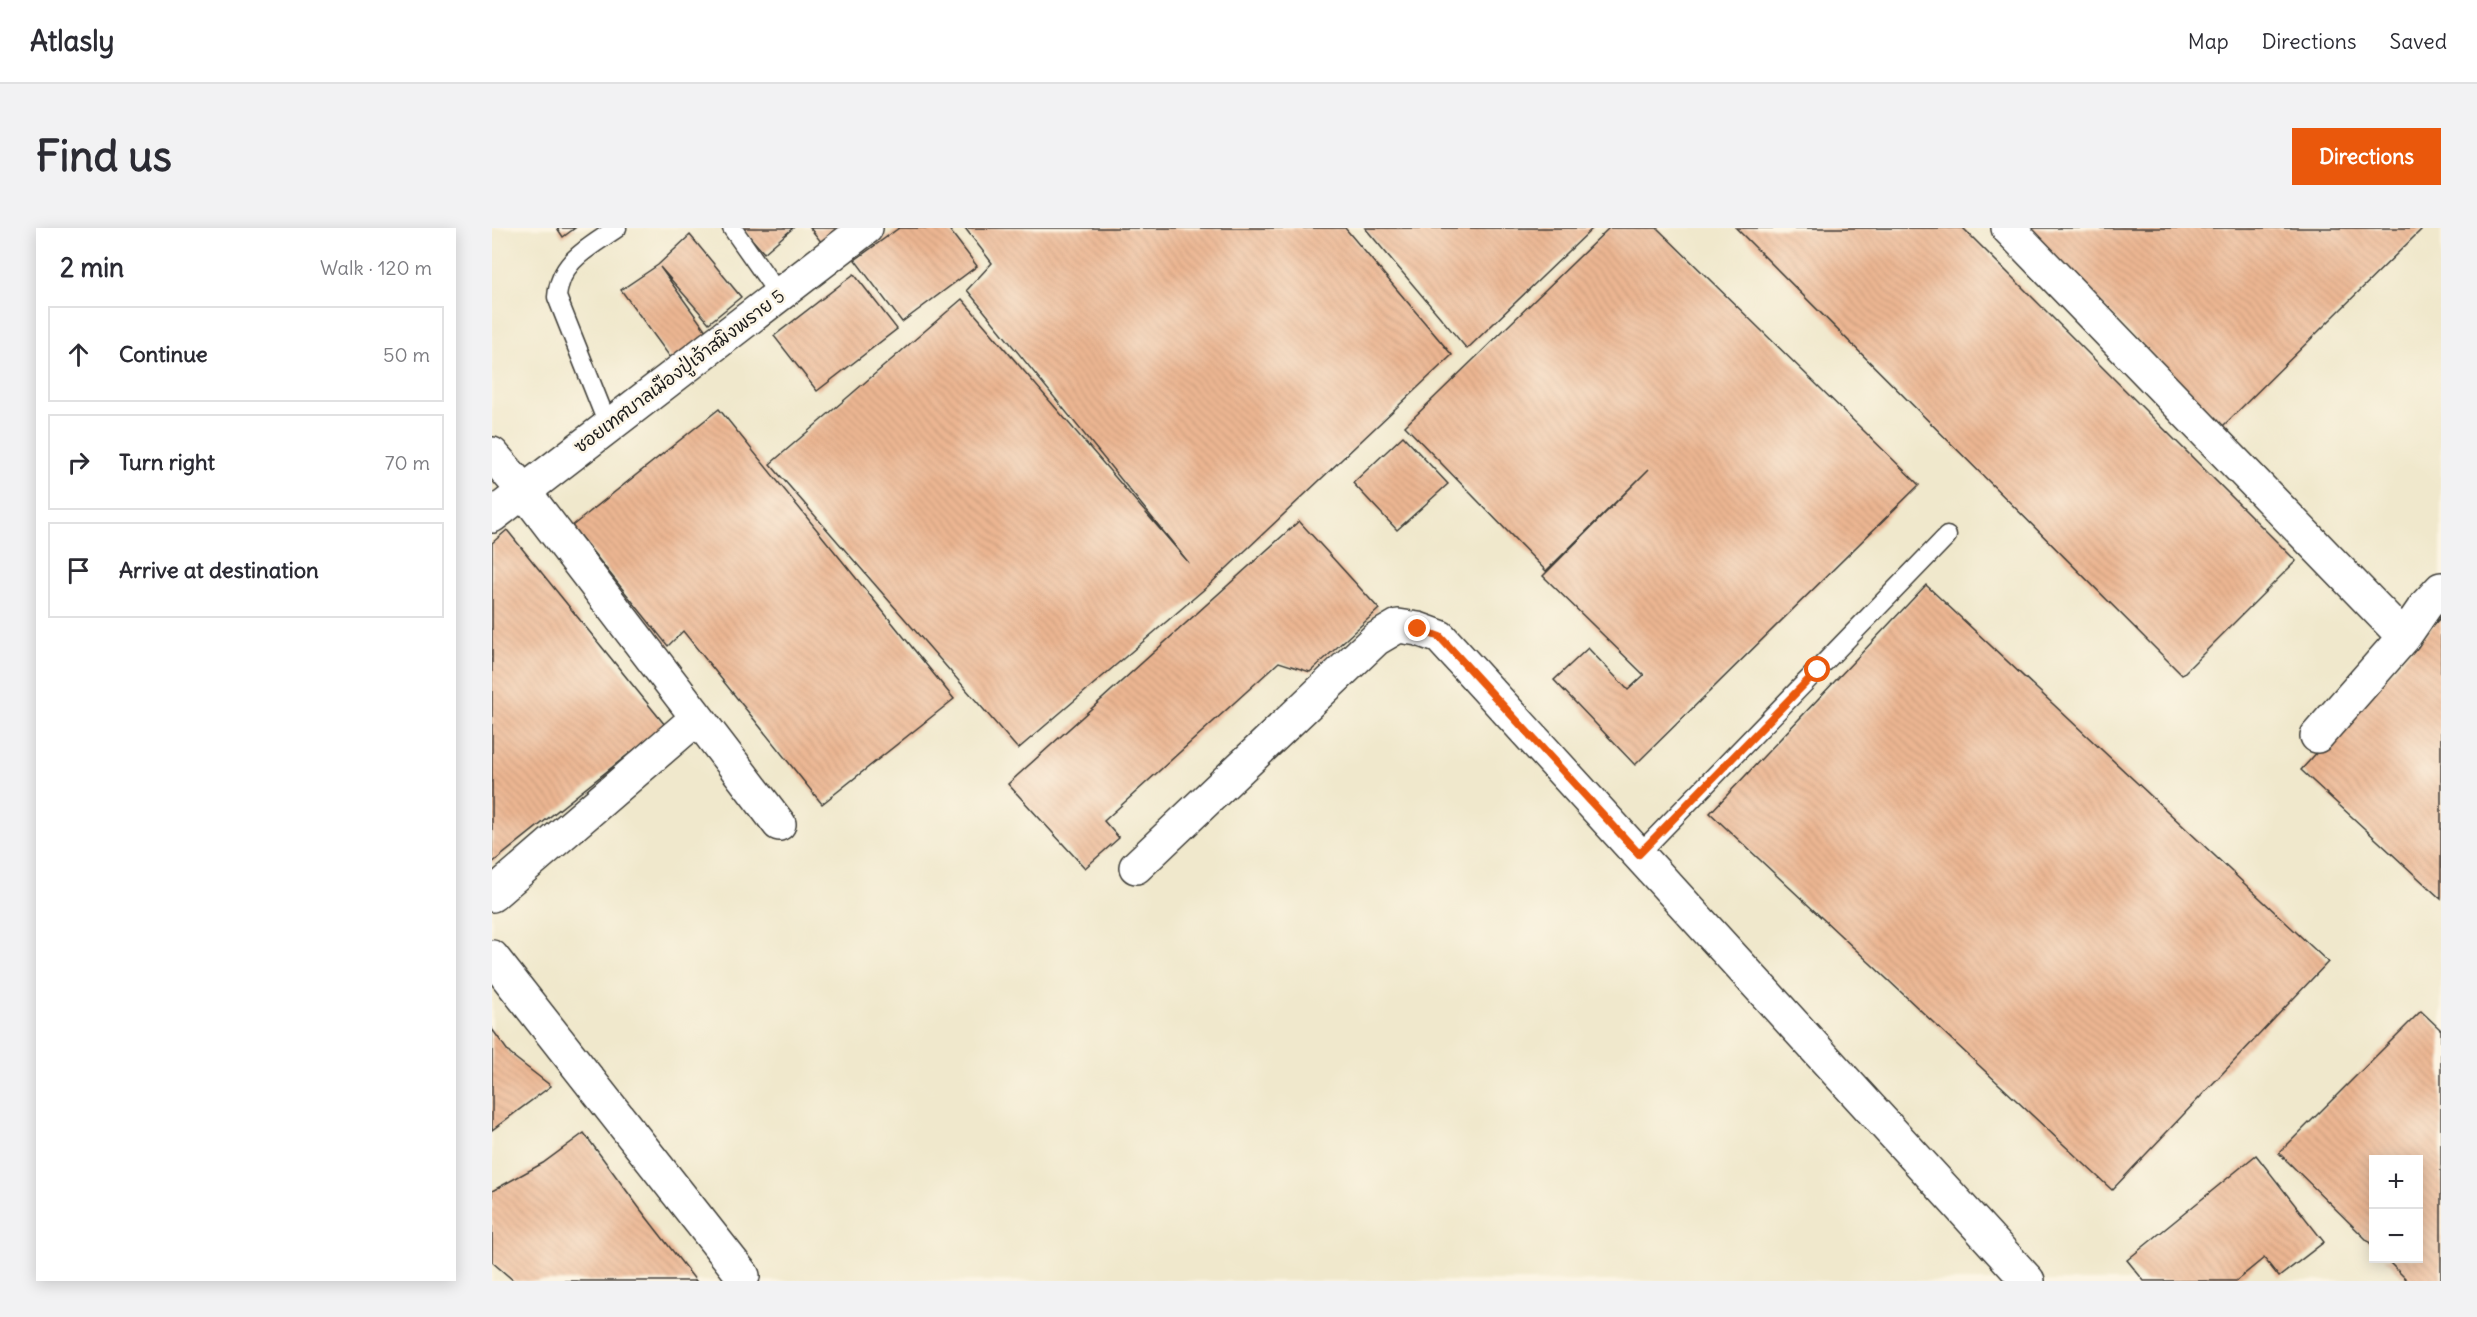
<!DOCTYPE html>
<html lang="en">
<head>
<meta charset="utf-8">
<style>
  :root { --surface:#fff; --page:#f2f2f3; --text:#2b2b33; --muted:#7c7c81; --line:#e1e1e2; --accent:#ea580c }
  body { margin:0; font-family:Delius,"Playpen Sans Thai",sans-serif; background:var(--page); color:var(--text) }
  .controls { position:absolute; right:18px; bottom:18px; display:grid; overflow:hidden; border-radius:0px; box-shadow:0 3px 15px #0003 }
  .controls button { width:54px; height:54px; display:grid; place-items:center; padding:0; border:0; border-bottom:2px solid var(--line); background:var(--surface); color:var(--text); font:30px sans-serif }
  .stop { position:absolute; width:18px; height:18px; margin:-14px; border:4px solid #ea580c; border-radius:50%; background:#fff }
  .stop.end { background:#ea580c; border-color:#fff; box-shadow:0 2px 6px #0008 }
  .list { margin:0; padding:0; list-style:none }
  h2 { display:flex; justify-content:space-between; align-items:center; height:78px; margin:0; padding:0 24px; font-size:26px }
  h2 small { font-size:20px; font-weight:400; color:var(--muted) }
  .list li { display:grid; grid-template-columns:39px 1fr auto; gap:18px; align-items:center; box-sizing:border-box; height:96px; margin:0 12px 12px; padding:0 12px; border:2px solid var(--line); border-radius:0px }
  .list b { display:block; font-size:22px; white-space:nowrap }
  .list em { font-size:20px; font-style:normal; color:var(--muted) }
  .icon { flex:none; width:33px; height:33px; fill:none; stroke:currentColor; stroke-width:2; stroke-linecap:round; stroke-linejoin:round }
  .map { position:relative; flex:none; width:1949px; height:1053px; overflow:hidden; border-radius:0px }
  header { display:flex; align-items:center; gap:36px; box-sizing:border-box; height:84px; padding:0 30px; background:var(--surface); border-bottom:2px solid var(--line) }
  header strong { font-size:28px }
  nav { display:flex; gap:33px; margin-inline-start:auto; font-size:21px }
  .intro { display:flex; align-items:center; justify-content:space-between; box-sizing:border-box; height:144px; padding:0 36px }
  h1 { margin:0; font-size:42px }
  .button { padding:15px 27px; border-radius:0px; background:var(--accent); color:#fff; font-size:21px; font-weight:700 }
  main { display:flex; gap:36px; padding:0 36px }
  aside { flex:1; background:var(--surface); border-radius:0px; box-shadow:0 3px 15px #0003 }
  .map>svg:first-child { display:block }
</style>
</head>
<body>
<header>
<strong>Atlasly</strong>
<nav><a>Map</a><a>Directions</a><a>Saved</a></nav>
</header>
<div class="intro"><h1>Find us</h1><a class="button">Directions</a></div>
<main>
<aside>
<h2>2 min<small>Walk · 120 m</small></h2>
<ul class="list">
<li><svg class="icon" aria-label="ahead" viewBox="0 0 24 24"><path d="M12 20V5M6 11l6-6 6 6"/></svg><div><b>Continue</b></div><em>50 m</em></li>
<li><svg class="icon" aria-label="right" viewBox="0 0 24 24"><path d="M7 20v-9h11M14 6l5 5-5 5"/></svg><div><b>Turn right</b></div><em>70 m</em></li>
<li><svg class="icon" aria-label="arrive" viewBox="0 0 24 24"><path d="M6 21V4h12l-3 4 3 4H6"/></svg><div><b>Arrive at destination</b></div></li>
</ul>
</aside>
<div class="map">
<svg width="1949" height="1053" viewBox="0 0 1949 1053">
  <defs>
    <pattern id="building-back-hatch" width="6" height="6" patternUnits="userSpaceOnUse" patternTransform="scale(1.5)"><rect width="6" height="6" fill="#ecb692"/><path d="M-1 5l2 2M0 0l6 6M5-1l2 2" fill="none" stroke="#ca9c7d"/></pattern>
  </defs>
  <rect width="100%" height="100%" fill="#fcf5e5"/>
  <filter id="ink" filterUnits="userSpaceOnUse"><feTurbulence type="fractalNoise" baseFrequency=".0167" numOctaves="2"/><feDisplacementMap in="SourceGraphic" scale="12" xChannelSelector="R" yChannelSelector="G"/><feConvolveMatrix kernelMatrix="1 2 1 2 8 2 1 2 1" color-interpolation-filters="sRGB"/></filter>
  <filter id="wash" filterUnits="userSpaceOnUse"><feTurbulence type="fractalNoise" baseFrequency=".008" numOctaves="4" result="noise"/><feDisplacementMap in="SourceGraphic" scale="24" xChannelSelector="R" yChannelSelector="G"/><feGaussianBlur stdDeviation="1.35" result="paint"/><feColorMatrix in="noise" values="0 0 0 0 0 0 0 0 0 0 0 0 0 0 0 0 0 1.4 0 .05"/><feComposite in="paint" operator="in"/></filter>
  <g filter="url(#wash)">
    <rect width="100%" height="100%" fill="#f0e8cc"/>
    <g id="blocks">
      <path fill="url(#building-back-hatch)" d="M65,0H83L71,9Z
        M250,0H301L272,25Z
        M318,0H349L330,15Z
        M407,0H456L485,38L410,94L363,32Z
        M473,0H853L960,127L716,358L526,521L278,236L470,71L697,335L475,62L500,35Z
        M873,0H1101L975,121Z
        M1117,0H1165L1427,257L1143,537L1062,452L1096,420L1136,462L1152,447L1051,348L1157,241L1054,343L913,198Z
        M1244,0H1471L1804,333L1690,447Z
        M1534,0H1931L1731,198Z
        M198,7L249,69L217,95L168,39L217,107L181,133L129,62L166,37Z
        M362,46L405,101L325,163L282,108Z
        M227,181L462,471L330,576L191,403L176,418L80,298Z
        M911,208L956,256L905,302L861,255Z
        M807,293L887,381L818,444L787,434L612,593L627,610L593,640L516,556Z
        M15,302L173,497L0,635V315Z
        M1434,357L1836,734L1620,962L1218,585Z
        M1949,389V671L1809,542Z
        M1929,783L1949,802V1053H1916L1893,1030H1926V932H1882V1019L1787,925Z
        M0,801L18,826L59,858L0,902Z
        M92,905L148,981L204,1053H22L0,1034V963L51,935Z
        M1764,927L1832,1014L1787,1049L1772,1030L1744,1053H1652L1635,1032Z"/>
    </g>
  </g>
  <g filter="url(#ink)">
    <use href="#blocks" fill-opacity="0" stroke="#3c3b36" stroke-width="1.5"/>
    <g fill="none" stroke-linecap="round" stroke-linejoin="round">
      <defs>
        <path id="service" d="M240,0L287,67
          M116,197L65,69C68,32 97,20 125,0
          M1147,626L1455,308"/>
        <path id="minor" d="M1516,0L1912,409
          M0,226L31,262L287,596
          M0,288L374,0
          M1825,508L1912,409L1934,377L1949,361
          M644,639L884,411L906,398L926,401L948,409L1536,1053
          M0,667L205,490
          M0,729L251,1048"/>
      </defs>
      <use href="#service" stroke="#3c3b36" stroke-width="21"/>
      <use href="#minor" stroke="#3c3b36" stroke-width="36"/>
      <use href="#service" stroke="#fff" stroke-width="18"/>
      <use href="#minor" stroke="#fff" stroke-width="33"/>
    </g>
  </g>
  <g fill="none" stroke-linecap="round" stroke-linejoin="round" filter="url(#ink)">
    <path stroke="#ea580c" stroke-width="8" d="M926,401L948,409L1147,626L1326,442"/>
  </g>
  <g text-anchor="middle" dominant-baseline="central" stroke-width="5" stroke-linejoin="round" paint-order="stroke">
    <g font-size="18" fill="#1c1c1c" stroke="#fcf5e5">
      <text transform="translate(187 143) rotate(-37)">ซอยเทศบาลเมืองปู่เจ้าสมิงพราย 5</text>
    </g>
  </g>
</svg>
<div class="controls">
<button>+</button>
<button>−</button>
</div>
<div class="stop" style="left:1326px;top:442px"></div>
<div class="stop end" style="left:926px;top:401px"></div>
</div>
</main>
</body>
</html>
